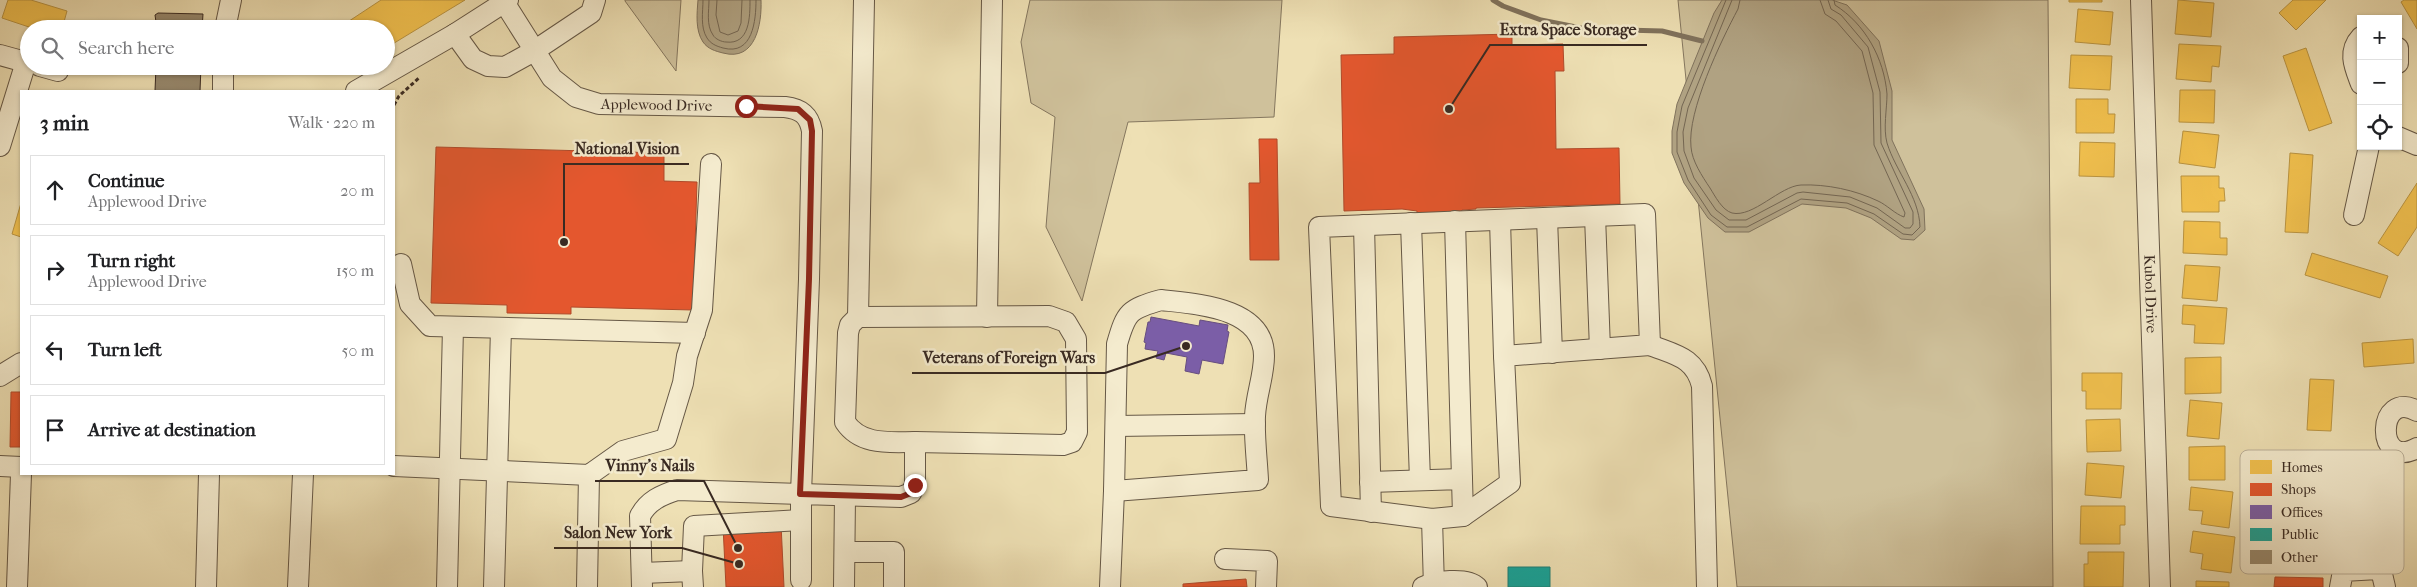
<!DOCTYPE html>
<html lang="en">
<head>
<meta charset="utf-8">
<style>
  :root { --surface:#fff; --page:#f2f2f2; --text:#202124; --muted:#757577; --line:#e0e0e0 }
  body { margin:0; font-family:"IM FELL French Canon",serif; background:var(--page); color:var(--text) }
  .controls { position:absolute; right:15px; top:15px; display:grid; overflow:hidden; border-radius:0px; box-shadow:0 1px 4px #0004 }
  .controls button { width:45px; height:45px; display:grid; place-items:center; padding:0; border:0; border-bottom:1px solid var(--line); background:var(--surface); color:var(--text); font:25px sans-serif }
  .stop { position:absolute; width:15px; height:15px; margin:-11px; border:4px solid #8f2418; border-radius:50%; background:#fff }
  .stop.end { background:#8f2418; border-color:#fff; box-shadow:0 1px 5px #0008 }
  .list { margin:0; padding:0; list-style:none }
  h2 { display:flex; justify-content:space-between; align-items:center; height:65px; margin:0; padding:0 20px; font-size:21px }
  h2 small { font-size:16px; font-weight:400; color:var(--muted) }
  .list li { display:grid; grid-template-columns:32px 1fr auto; gap:15px; align-items:center; box-sizing:border-box; height:70px; margin:0 10px 10px; padding:0 10px; border:1px solid var(--line); border-radius:0px }
  .list b { display:block; font-size:19px; white-space:nowrap }
  .list p { margin:0; font-size:16px; white-space:nowrap; color:var(--muted) }
  .list em { font-size:16px; font-style:normal; color:var(--muted) }
  .icon { flex:none; width:28px; height:28px; fill:none; stroke:currentColor; stroke-width:2; stroke-linecap:round; stroke-linejoin:round }
  .map { position:relative; flex:none; width:2417px; height:587px; overflow:hidden }
  .search { position:absolute; background:var(--surface); box-shadow:0 1px 4px #0004; left:20px; top:20px; width:375px; height:55px; display:flex; align-items:center; gap:12px; box-sizing:border-box; padding:0 18px; border-radius:28px; color:var(--muted); font-size:19px }
  .panel { position:absolute; background:var(--surface); box-shadow:0 1px 4px #0004; left:20px; top:90px; width:375px; height:385px; border-radius:0px }
  .map>svg:first-child { display:block }
</style>
</head>
<body>
<div class="map">
<svg width="2417" height="587" viewBox="0 0 2417 587">
  <rect width="100%" height="100%" fill="#eee0b4"/>
  <filter id="stains"><feTurbulence type="fractalNoise" baseFrequency=".004" numOctaves="4"/><feColorMatrix values="0 0 0 0 .2 0 0 0 0 .09 0 0 0 0 .02 0 0 0 .5 -.17"/></filter>
  <radialGradient id="worn" r=".72"><stop offset=".6" stop-color="#630" stop-opacity="0"/><stop offset="1" stop-color="#630" stop-opacity=".3"/></radialGradient>
  <path fill="#cfc19b" stroke="#84765e" d="M625,0H681L676,71L625,1Z
    M1030,0H1282L1274,117L1128,122L1082,301L1046,227L1055,117L1031,103L1021,42Z
    M1678,0H2048L2053,587H1737Z"/>
  <path fill="#b0a282" stroke="#80725c" d="M698,0H761C762,23 756,62 723,53C715,51 708,49 703,42C695,30 697,13 698,0Z
    M1722,0H1832L1847,5L1879,41L1892,91V140L1924,209L1925,230L1914,240L1901,239L1871,218L1846,208L1802,204L1749,232H1725L1708,218L1684,183L1672,153V131L1677,104L1714,13Z"/>
  <path fill="#f2c14e" stroke="#ba9441" d="M8,0H31L67,11L62,29H35L2,18Z
    M381,0H465L386,48V29H337Z
    M2069,0H2102V2H2069Z
    M2178,0L2214,3L2211,37L2175,34Z
    M2293,0H2326L2296,30L2279,13Z
    M2404,0H2417V29L2401,2Z
    M2078,9L2113,12L2110,45L2075,42Z
    M2179,44L2221,46L2219,67L2212,66L2211,82L2176,79Z
    M2306,48L2332,123L2309,131L2283,56Z
    M2071,55L2112,56L2110,90L2069,88Z
    M2180,90H2215L2214,123L2179,122Z
    M2076,99H2108V114H2115L2114,133H2076Z
    M2183,131L2219,135L2215,168L2179,163Z
    M2080,142L2115,143L2114,177L2079,176Z
    M2290,153L2313,155L2308,233L2285,232Z
    M2181,176H2219V188H2224L2225,201H2219V212H2182Z
    M2417,183V227L2398,256L2378,243Z
    M21,203V237L12,234Z
    M2184,221L2220,222V238H2227V255L2183,253Z
    M2312,253L2388,276L2380,298L2305,275Z
    M2185,265L2220,267L2217,301L2182,298Z
    M2183,305L2227,308L2224,344L2194,343L2195,325L2182,324Z
    M2413,339L2414,363L2364,367L2362,343Z
    M2221,357V393L2185,394V358Z
    M2082,373H2122L2121,409H2086V391H2082Z
    M2310,379L2334,380L2331,431L2307,430Z
    M2190,400L2222,403L2219,439L2187,436Z
    M2120,419L2121,451L2087,452L2086,420Z
    M2225,446V480H2189V447Z
    M2087,463L2124,466L2121,498L2085,495Z
    M2191,487L2233,492L2229,528L2201,524L2203,511L2189,510Z
    M2081,506H2125V525H2120V544H2080Z
    M2193,531L2235,537L2231,573L2201,569L2203,554L2190,552Z
    M2088,552H2124L2123,587H2084V564H2088Z
    M2196,581L2229,582V587H2196Z"/>
  <path fill="#e4572e" stroke="#b14a2a" d="M1512,34V45L1563,44L1564,71H1555L1556,149L1619,148L1620,204L1476,208V209L1462,210L1461,212L1417,213V211L1402,209L1344,211L1341,55L1394,54V37Z
    M1259,139H1277L1279,260H1250L1249,183H1260Z
    M436,147L664,153V181L697,182L693,310L571,307V314L507,313V305L431,303Z
    M11,392H21V447H10Z
    M781,524L784,587H726L723,526Z
    M2275,577L2323,578V587H2274Z
    M1246,579L1247,587H1183V584Z"/>
  <path fill="#7b5ea7" stroke="#674e7f" d="M1151,317L1199,326L1200,320L1228,325L1227,331L1229,332L1223,364L1202,360L1199,374L1185,371L1187,357L1166,353L1164,360L1156,358L1158,351L1145,349L1146,343L1144,342L1148,322H1150Z"/>
  <path fill="#17a398" stroke="#217f75" d="M1508,567H1550V587H1508Z"/>
  <g fill="none" stroke-linecap="round" stroke-linejoin="round">
    <path stroke="#746652" stroke-width="1" d="M703,0C703,12 700,27 707,38C711,44 716,46 723,48C753,56 756,20 756,0
      M709,0C709,11 706,25 713,35C715,39 722,42 726,42C750,45 750,16 750,0
      M717,0L716,15L720,32L728,35L738,31L741,23L742,0
      M1726,0L1682,106L1677,132V152L1688,180L1711,215L1727,227H1747L1801,199L1847,203L1874,214L1903,234L1912,235L1920,227C1919,196 1896,172 1887,143C1883,128 1887,109 1887,94C1884,58 1865,24 1835,5L1834,0
      M1732,0L1688,108L1683,132L1684,151L1694,178L1716,210L1729,220H1746L1797,193L1803,192L1850,197L1877,208L1905,228H1910L1913,224V212L1881,143L1880,92L1868,47L1841,15L1831,9L1828,0
      M1740,0L1738,9C1721,41 1687,111 1691,147C1692,161 1702,176 1710,188C1715,196 1722,210 1732,213C1753,218 1780,186 1801,185C1827,184 1855,190 1878,201C1887,205 1895,214 1904,217L1905,213L1874,145L1873,93L1862,51L1836,21L1825,14L1820,0"/>
    <path stroke="#80725c" stroke-width="5" d="M1493,0L1503,6L1541,20L1586,29L1662,31L1702,41"/>
  </g>
  <path fill="#97896e" stroke="#392a22" d="M158,13L203,14L202,29H157L155,15Z
    M156,66H201L200,91H155Z"/>
  <g fill="none" stroke-linecap="round" stroke-linejoin="round">
    <defs>
      <g id="minor">
        <path id="s1" d="M2141,0L2160,587"/>
        <path id="s2" d="M504,2L552,78L576,97L599,104L785,107C801,109 809,115 812,131L809,279L801,494L677,490C661,495 648,501 640,516L642,587"/>
        <path d="M225,29L231,0"/>
        <path d="M455,34L508,0"/>
        <path d="M2361,37C2347,52 2355,68 2361,84"/>
        <path d="M2398,48V63"/>
        <path d="M0,55L29,63"/>
        <path d="M40,66L58,71"/>
        <path d="M223,66V91"/>
        <path d="M356,91L455,34L473,59L488,66L505,67L534,51L591,13L595,0"/>
        <path d="M2398,137L2417,145"/>
        <path d="M0,146L26,62"/>
        <path d="M1645,214L1650,345L1504,356L1510,483L1463,516L1432,519L1331,506L1319,227Z"/>
        <path d="M2354,215L2369,146"/>
        <path d="M1595,216L1600,349"/>
        <path d="M1547,218L1552,353"/>
        <path d="M1500,220L1504,356"/>
        <path d="M1455,221L1462,479"/>
        <path d="M1411,223L1420,480"/>
        <path d="M1364,225L1371,512"/>
        <path d="M401,264L410,304L430,326L695,333"/>
        <path d="M1161,300C1196,304 1264,307 1264,356C1264,376 1256,395 1255,416C1254,437 1257,459 1258,480L1114,491L1117,344C1126,312 1129,309 1161,300Z"/>
        <path d="M858,317L850,325L848,333L845,422C861,446 890,442 915,442"/>
        <path d="M987,317L992,0"/>
        <path d="M1650,345C1675,355 1695,357 1702,386L1707,587"/>
        <path d="M0,376L21,363"/>
        <path d="M2417,411C2377,388 2374,471 2417,448"/>
        <path d="M1116,426L1255,424"/>
        <path d="M0,466L21,467"/>
        <path d="M394,466L589,475L623,451L666,439L683,383L687,356L702,310L711,164"/>
        <path d="M1370,482L1462,479L1463,516"/>
        <path d="M1432,519L1434,587"/>
        <path d="M845,552H894V587"/>
        <path d="M1225,559L1267,561L1266,587"/>
        <path d="M692,571L694,526L801,520"/>
        <path d="M642,573L692,571L693,587"/>
        <path d="M801,580V494L901,497L911,493L915,485V442L1063,445L1072,442L1077,432L1076,339L1066,322L1049,316L858,317L864,0"/>
        <path d="M17,587L21,474"/>
        <path d="M206,587L209,474"/>
        <path d="M298,587L303,474"/>
        <path d="M447,587L453,327"/>
        <path d="M494,587L501,328"/>
        <path d="M587,587L589,475"/>
        <path d="M844,587L845,496"/>
        <path d="M1110,587L1114,491"/>
        <path d="M1423,587C1434,581 1467,577 1477,587"/>
        <path d="M2340,587L2343,571L2378,569L2382,574L2385,587"/>
      </g>
    </defs>
    <use href="#minor" stroke="#665846" stroke-width="22"/>
    <path stroke="#392a22" stroke-width="3" stroke-dasharray="4 2.5" stroke-linecap="butt" d="M394,105L399,96L420,77"/>
    <use href="#minor" stroke="#f4ebce" stroke-width="20"/>
  </g>
  <g fill="none" stroke-linecap="round" stroke-linejoin="round">
    <path stroke="#8f2418" stroke-width="6" d="M746,106L798,109L810,120L812,131L809,279L800,494L901,497L911,493L915,485"/>
  </g>
  <g text-anchor="middle" dominant-baseline="central" stroke-width="5" stroke-linejoin="round" paint-order="stroke">
    <g font-size="15" fill="#392a22" stroke="#f4ebce">
      <text stroke="none"><textPath href="#s2" startOffset="202">Applewood Drive</textPath></text>
      <text stroke="none"><textPath href="#s1" startOffset="294">Kubol Drive</textPath></text>
    </g>
  </g>
  <rect x="2240" y="450" width="164" height="124" rx="8" fill="#f4ebce" stroke="#bcb19a" stroke-width="1"/>
  <rect x="2250" y="460" width="22" height="14" fill="#f2c14e"/>
  <rect x="2250" y="483" width="22" height="13" fill="#e4572e"/>
  <rect x="2250" y="505" width="22" height="14" fill="#7b5ea7"/>
  <rect x="2250" y="528" width="22" height="13" fill="#17a398"/>
  <rect x="2250" y="550" width="22" height="14" fill="#97896e"/>
  <g font-size="14" fill="#392a22">
    <text x="2281" y="472">Homes</text>
    <text x="2281" y="494">Shops</text>
    <text x="2281" y="517">Offices</text>
    <text x="2281" y="539">Public</text>
    <text x="2281" y="562">Other</text>
  </g>
  <path fill="none" stroke="#392a22" stroke-width="2" d="M1449 109L1490 45H1647M564 242L564 164H689M1186 346L1105 373H912M738 548L704 481H595M739 564L682 548H554"/>
  <g fill="#392a22" stroke="#f4ebce" stroke-width="2">
    <circle cx="1449" cy="109" r="5"/>
    <circle cx="564" cy="242" r="5"/>
    <circle cx="1186" cy="346" r="5"/>
    <circle cx="738" cy="548" r="5"/>
    <circle cx="739" cy="564" r="5"/>
  </g>
  <g font-size="16" text-anchor="middle" font-weight="bold" fill="#392a22" stroke="#f4ebce" stroke-width="5" stroke-linejoin="round" paint-order="stroke">
    <text x="1568" y="35">Extra Space Storage</text>
    <text x="627" y="154">National Vision</text>
    <text x="1009" y="363">Veterans of Foreign Wars</text>
    <text x="650" y="471">Vinny's Nails</text>
    <text x="618" y="538">Salon New York</text>
  </g>
  <rect width="100%" height="100%" filter="url(#stains)"/>
  <rect width="100%" height="100%" fill="url(#worn)"/>
</svg>
<div class="controls">
<button>+</button>
<button>−</button>
<button><svg class="icon" aria-label="locate" viewBox="0 0 24 24"><circle cx="12" cy="12" r="6"/><path d="M12 2v4M12 18v4M2 12h4M18 12h4"/></svg></button>
</div>
<div class="stop" style="left:746px;top:106px"></div>
<div class="stop end" style="left:915px;top:485px"></div>
<div class="search"><svg class="icon" aria-label="search" viewBox="0 0 24 24"><circle cx="10" cy="10" r="6"/><path d="M15 15l6 6"/></svg>Search here</div>
<section class="panel">
<h2>3 min<small>Walk · 220 m</small></h2>
<ul class="list">
<li><svg class="icon" aria-label="ahead" viewBox="0 0 24 24"><path d="M12 20V5M6 11l6-6 6 6"/></svg><div><b>Continue</b><p>Applewood Drive</p></div><em>20 m</em></li>
<li><svg class="icon" aria-label="right" viewBox="0 0 24 24"><path d="M7 20v-9h11M14 6l5 5-5 5"/></svg><div><b>Turn right</b><p>Applewood Drive</p></div><em>150 m</em></li>
<li><svg class="icon" aria-label="left" viewBox="0 0 24 24"><path d="M17 20v-9H6M10 6l-5 5 5 5"/></svg><div><b>Turn left</b></div><em>50 m</em></li>
<li><svg class="icon" aria-label="arrive" viewBox="0 0 24 24"><path d="M6 21V4h12l-3 4 3 4H6"/></svg><div><b>Arrive at destination</b></div></li>
</ul>
</section>
</div>
</body>
</html>
